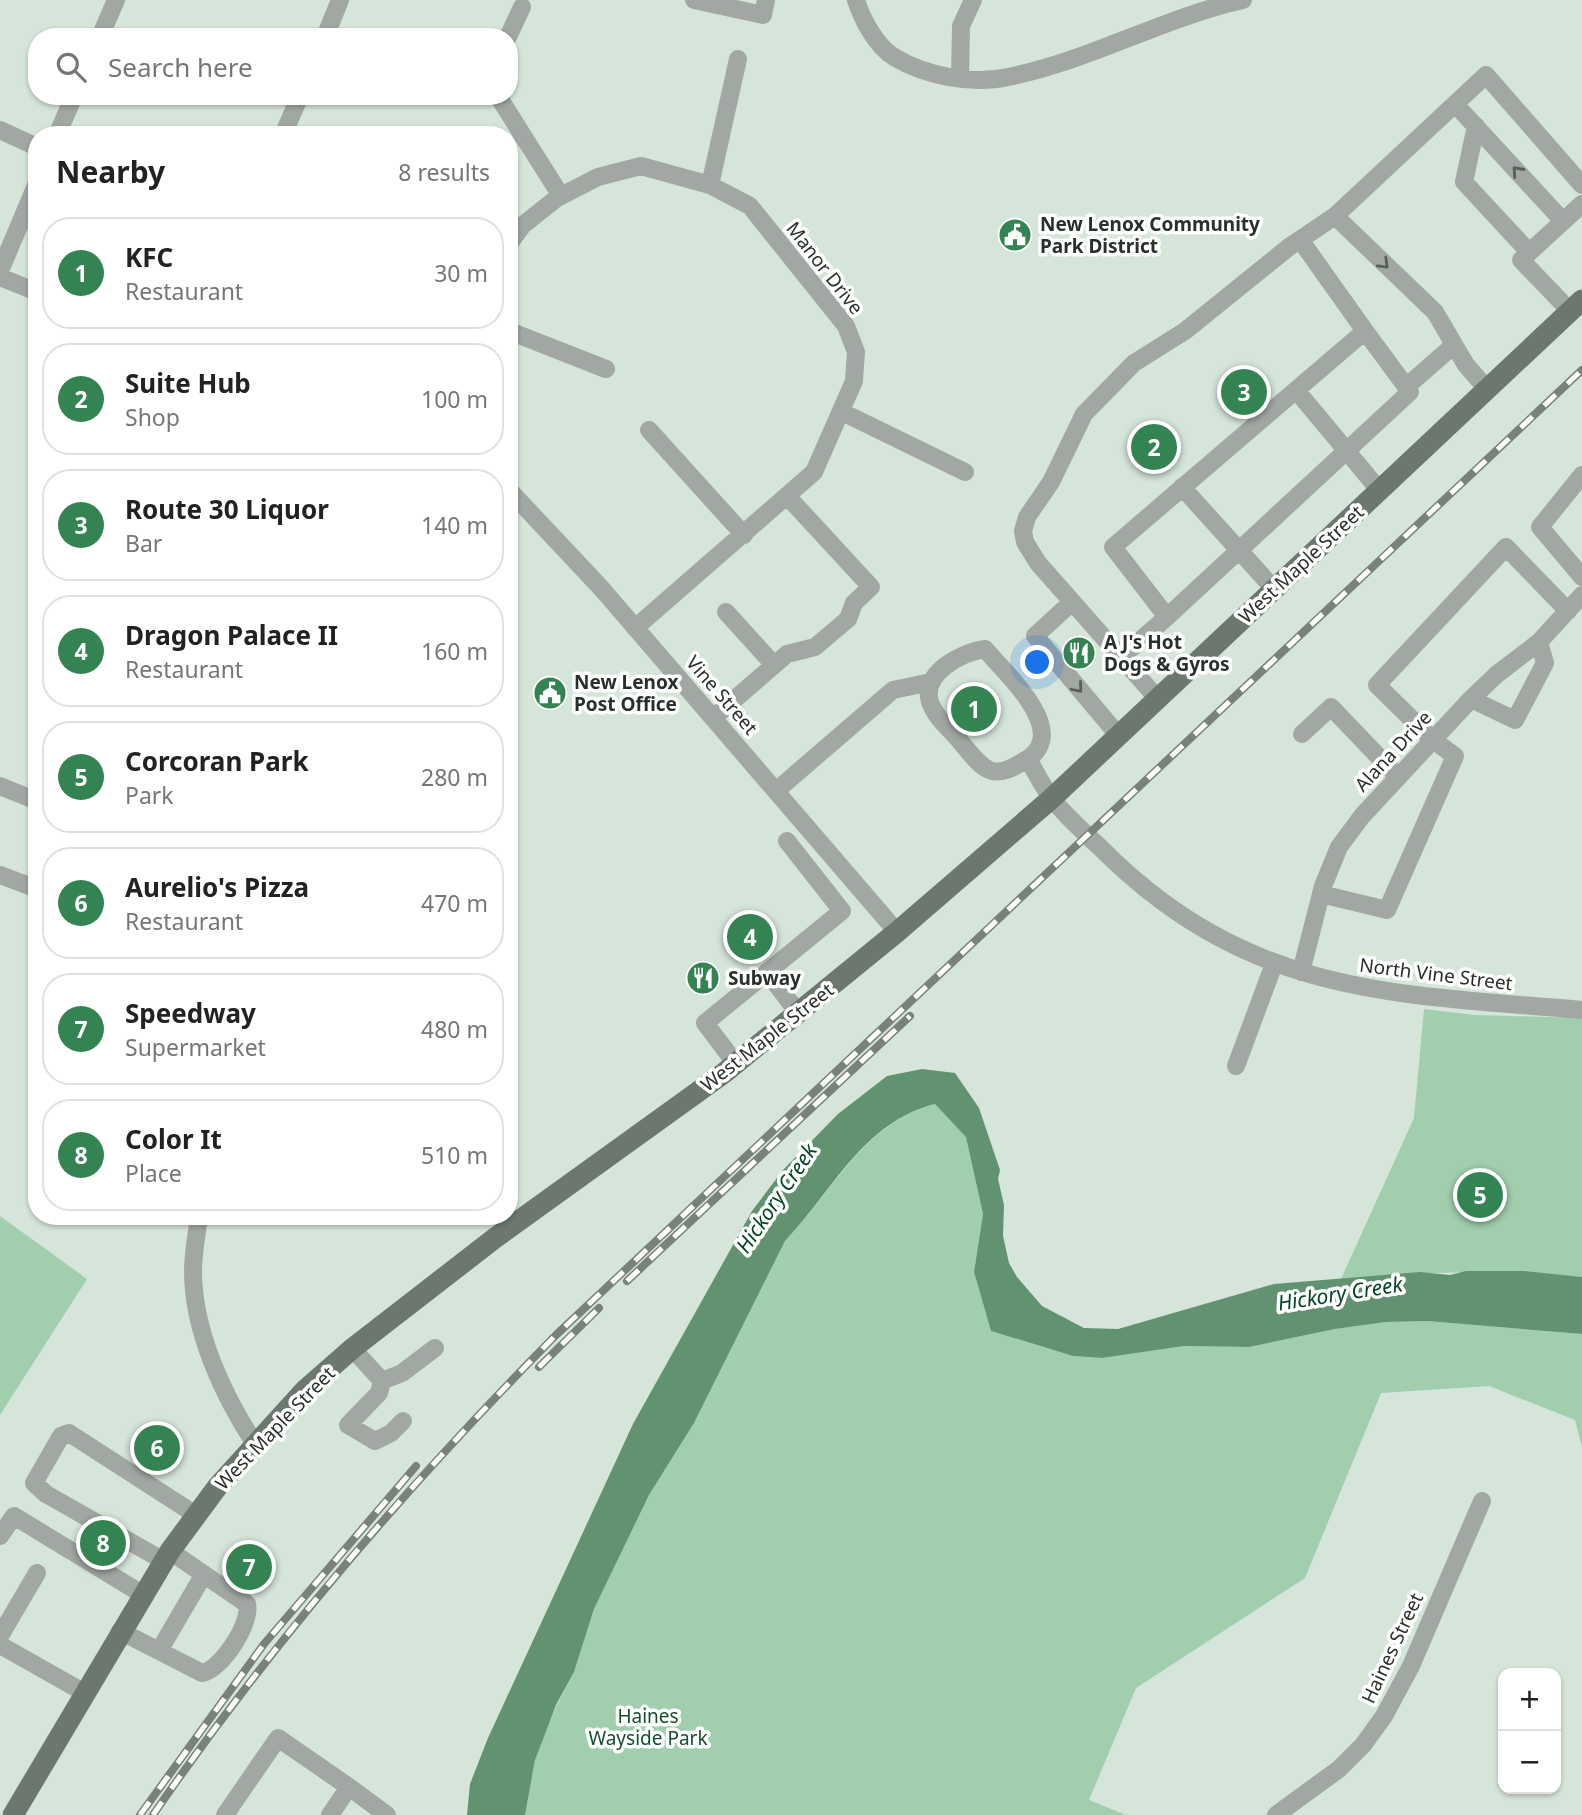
<!DOCTYPE html>
<html lang="en">
<head>
<meta charset="utf-8">
<style>
  :root { --surface:#fff; --page:#f2f2f2; --text:#222; --muted:#767676; --line:#e0e0e0; --accent:#348352 }
  body { margin:0; font-family:"Noto Sans",sans-serif; background:var(--page); color:var(--text) }
  .controls { position:absolute; right:21px; bottom:21px; display:grid; overflow:hidden; border-radius:14px; box-shadow:0 2px 5px #0004 }
  .controls button { width:63px; height:63px; display:grid; place-items:center; padding:0; border:0; border-bottom:2px solid var(--line); background:var(--surface); color:var(--text); font:35px sans-serif }
  .you { position:absolute; left:1038px; top:663px; width:24px; height:24px; margin:-18px; border:5px solid #fff; border-radius:50%; background:#1a73e8; box-shadow:0 0 0 10px #1a73e833 }
  .badge { display:grid; place-items:center; width:46px; height:46px; border-radius:50%; background:var(--accent); color:#fff; font-size:23px; font-weight:700 }
  .pin { position:absolute; translate:-50% -50%; border:4px solid #fff; box-shadow:0 2px 7px #0006 }
  .list { margin:0; padding:0; list-style:none }
  h2 { display:flex; justify-content:space-between; align-items:center; height:91px; margin:0; padding:0 28px; font-size:30px }
  h2 small { font-size:23px; font-weight:400; color:var(--muted) }
  .list li { display:grid; grid-template-columns:46px 1fr auto; gap:21px; align-items:center; box-sizing:border-box; height:112px; margin:0 14px 14px; padding:0 14px; border:2px solid var(--line); border-radius:28px }
  .list b { display:block; font-size:26px; white-space:nowrap }
  .list p { margin:0; font-size:23px; white-space:nowrap; color:var(--muted) }
  .list em { font-size:23px; font-style:normal; color:var(--muted) }
  .icon { flex:none; width:38px; height:38px; fill:none; stroke:currentColor; stroke-width:2; stroke-linecap:round; stroke-linejoin:round }
  .map { position:relative; flex:none; width:1582px; height:1815px; overflow:hidden }
  .search { position:absolute; background:var(--surface); box-shadow:0 2px 5px #0004; left:28px; top:28px; width:490px; height:77px; display:flex; align-items:center; gap:18px; box-sizing:border-box; padding:0 24px; border-radius:28px; color:var(--muted); font-size:26px }
  .panel { position:absolute; background:var(--surface); box-shadow:0 2px 5px #0004; left:28px; top:126px; width:490px; height:1099px; border-radius:28px }
  .map>svg:first-child { display:block }
</style>
</head>
<body>
<div class="map">
<svg width="1582" height="1815" viewBox="0 0 1582 1815">
  <rect width="100%" height="100%" fill="#d5e5d9"/>
  <path fill="#a1cead" d="M1424,1009L1475,1015L1582,1018V1277C1500,1269 1422,1272 1341,1279L1414,1118Z
    M935,1104L966,1136L983,1214L974,1272L991,1331L1073,1356L1102,1358L1184,1346L1249,1347L1335,1329L1386,1322L1427,1321L1582,1334V1447L1575,1420L1489,1386L1381,1393L1305,1578L1136,1688L1089,1800L1126,1815H525L535,1760L547,1725L574,1672L594,1609L649,1495L694,1423L785,1241C834,1191 863,1123 935,1104Z
    M0,1216L87,1279L0,1415Z"/>
  <path fill="#619370" d="M922,1069L955,1073L979,1108L1000,1170L998,1179L1004,1205L1003,1236L1009,1263L1017,1277L1042,1306L1084,1328L1118,1329L1274,1284L1420,1272L1450,1275L1466,1271H1523L1582,1277V1334L1427,1321L1386,1322L1335,1329L1249,1347L1184,1346L1102,1358L1073,1356L991,1331L974,1272L983,1214L966,1137L935,1104C863,1122 833,1191 785,1241L694,1423L649,1495L594,1609L574,1672L556,1705L535,1760L525,1815H467L470,1784L488,1738L633,1424L752,1211L783,1170L838,1114L887,1076Z"/>
  <g fill="none" stroke-linecap="round" stroke-linejoin="round">
    <path stroke="#a1a7a2" stroke-width="18" d="M694,0L763,15L766,0
      M856,0C862,19 876,46 894,57C926,76 972,85 1008,77C1089,61 1162,18 1243,0
      M100,37L116,0
      M325,37L340,0
      M508,37L522,7
      M960,78L961,26L973,0
      M498,96L561,196
      M1455,104L1563,221
      M1476,126L1464,182L1529,252
      M0,130L37,147
      M57,135L74,96
      M283,135L300,96
      M710,185L738,59
      M1335,216L1435,312L1466,365L1487,389
      M1301,241L1365,331
      M509,244L523,225L557,198L598,177L641,166L710,185L750,206L846,326L856,352L854,381L814,472L635,628
      M0,271L37,183
      M0,277L37,292
      M1570,311L1521,260L1582,204
      M509,331L606,369
      M1365,331L1410,392L1167,617L1113,547Z
      M1406,387L1454,345
      M1296,390L1380,491
      M842,412L965,472
      M649,430L744,535
      M1582,475L1540,527L1582,577
      M1182,487L1274,589
      M509,490L602,589L897,932
      M1072,602L1035,636L1118,735
      M726,612L774,665
      M985,649C1005,673 1074,734 1024,761C1014,767 1001,775 989,770C977,764 968,750 959,740C949,728 935,717 930,702C921,673 962,652 985,649Z
      M1121,657L1167,617
      M1157,698L1038,563L1025,542L1023,531L1027,517L1051,482L1084,414L1134,363L1185,331L1289,247L1335,216L1486,75L1582,185
      M1471,699L1515,720L1545,663L1539,642
      M713,718L787,654L815,647L848,619L854,603L871,587L788,497
      M1302,734L1331,707L1398,777
      M1028,759C1036,772 1043,788 1053,800C1071,822 1093,840 1113,860C1257,996 1397,994 1582,1010
      M0,786L37,801
      M777,790L893,690L931,682
      M0,875L32,887
      M1321,894L1387,910L1455,756L1433,740L1377,685L1506,547L1568,611
      M767,972L799,1014
      M1301,972L1323,886L1339,847L1362,816L1471,699L1496,675L1539,642L1582,595
      M736,1064L705,1023L842,911L787,841
      M1236,1066L1274,964
      M199,1216C197,1234 193,1253 193,1271C193,1331 223,1395 255,1444
      M352,1348L382,1381L379,1393L348,1425L375,1441L391,1433L403,1421
      M382,1381L402,1373L435,1348
      M0,1536L14,1516L142,1594
      M164,1561L46,1494L34,1483L61,1436L69,1433L196,1515
      M120,1631L202,1673C221,1670 252,1623 247,1604L170,1551
      M0,1636L37,1573
      M0,1645L85,1693
      M159,1651L204,1574
      M349,1787L387,1815
      M225,1815L278,1738L349,1787L330,1815
      M1276,1815L1339,1769L1363,1745L1384,1716L1411,1666L1482,1501"/>
    <path stroke="#6c786f" stroke-width="21" d="M13,1815L170,1551L218,1486L304,1391L353,1348L495,1238L724,1073L897,932L1051,799L1582,300"/>
    <defs>
      <path id="rail" d="M627,1281L910,1016
        M539,1367L599,1308
        M140,1815L264,1644L416,1466
        M153,1815C272,1642 409,1484 556,1335L1582,370"/>
    </defs>
    <use href="#rail" stroke="#78827a" stroke-width="8"/>
    <use href="#rail" stroke="#fff" stroke-width="5" stroke-dasharray="16" stroke-linecap="butt"/>
  </g>
  <defs><path id="oneway-chevron" d="M-2-3.5L2.5 0L-2 3.5" fill="none" stroke-width="1.6" stroke-linecap="round" stroke-linejoin="round" transform="scale(1.75)"/></defs>
  <g stroke="#595f5a">
    <use href="#oneway-chevron" transform="translate(1517 171) rotate(-132)"/>
    <use href="#oneway-chevron" transform="translate(1384 264) rotate(44)"/>
    <use href="#oneway-chevron" transform="translate(1078 688) rotate(50)"/>
  </g>
  <defs>
    <symbol id="civic-disc" viewBox="-11 -11 22 22"><circle r="9.5" fill="#348352" stroke="#fff"/><path d="M-.6-6.5H3V-4.5H.6V-3L4-1V1h2V6H-6V1h2V-1L-.6-3ZM-1.2 2.5V6h2.4V2.5Z" fill="#fff"/></symbol>
    <symbol id="restaurant-disc" viewBox="-11 -11 22 22"><circle r="9.5" fill="#348352" stroke="#fff"/><path d="M-5-6h1v4h1v-4h1v4h1v-4h1v5L-1.5 .5V6h-2V.5L-5-1ZM5-6V6H3V1.5H1.5Q1.5-4 5-6Z" fill="#fff"/></symbol>
  </defs>
  <g fill-rule="evenodd">
    <use href="#civic-disc" x="996" y="216" width="38" height="38"/>
    <use href="#restaurant-disc" x="1060" y="634" width="38" height="38"/>
    <use href="#civic-disc" x="531" y="674" width="38" height="38"/>
    <use href="#restaurant-disc" x="684" y="959" width="38" height="38"/>
  </g>
  <g text-anchor="middle" dominant-baseline="central" stroke-width="7" stroke-linejoin="round" paint-order="stroke">
    <g font-size="19" font-weight="bold" fill="#292f2a" stroke="#fff" text-anchor="start">
      <text x="1040" y="224">New Lenox Community<tspan x="1040" dy="22">Park District</tspan></text>
      <text x="1104" y="642">A J's Hot<tspan x="1104" dy="22">Dogs &amp; Gyros</tspan></text>
      <text x="574" y="682">New Lenox<tspan x="574" dy="22">Post Office</tspan></text>
      <text x="728" y="978">Subway</text>
    </g>
    <g font-size="19" fill="#292f2a" stroke="#fff">
      <text transform="translate(825 268) rotate(52)">Manor Drive</text>
      <text transform="translate(1301 564) rotate(-43)">West Maple Street</text>
      <text transform="translate(722 695) rotate(49)">Vine Street</text>
      <text transform="translate(1393 751) rotate(-47)">Alana Drive</text>
      <text transform="translate(1436 974) rotate(7)">North Vine Street</text>
      <text transform="translate(767 1037) rotate(-38)">West Maple Street</text>
      <text transform="translate(275 1428) rotate(-46)">West Maple Street</text>
      <text transform="translate(1392 1648) rotate(-65)">Haines Street</text>
    </g>
    <g font-size="19" fill="#134f2c" stroke="#fff">
      <text x="648" y="1716">Haines<tspan x="648" dy="22">Wayside Park</tspan></text>
    </g>
    <g font-size="21" font-style="italic" fill="#044523" stroke="#fff">
      <text transform="translate(776 1198) rotate(-56)">Hickory Creek</text>
      <text transform="translate(1340 1293) rotate(-9)">Hickory Creek</text>
    </g>
  </g>
</svg>
<div class="controls">
<button>+</button>
<button>−</button>
</div>
<div class="you"></div>
<div class="pin badge" style="left:974px;top:709px">1</div>
<div class="pin badge" style="left:1154px;top:447px">2</div>
<div class="pin badge" style="left:1244px;top:392px">3</div>
<div class="pin badge" style="left:750px;top:937px">4</div>
<div class="pin badge" style="left:1480px;top:1195px">5</div>
<div class="pin badge" style="left:157px;top:1448px">6</div>
<div class="pin badge" style="left:249px;top:1567px">7</div>
<div class="pin badge" style="left:103px;top:1543px">8</div>
<div class="search"><svg class="icon" aria-label="search" viewBox="0 0 24 24"><circle cx="10" cy="10" r="6"/><path d="M15 15l6 6"/></svg>Search here</div>
<section class="panel">
<h2>Nearby<small>8 results</small></h2>
<ul class="list">
<li><span class="badge">1</span><div><b>KFC</b><p>Restaurant</p></div><em>30 m</em></li>
<li><span class="badge">2</span><div><b>Suite Hub</b><p>Shop</p></div><em>100 m</em></li>
<li><span class="badge">3</span><div><b>Route 30 Liquor</b><p>Bar</p></div><em>140 m</em></li>
<li><span class="badge">4</span><div><b>Dragon Palace II</b><p>Restaurant</p></div><em>160 m</em></li>
<li><span class="badge">5</span><div><b>Corcoran Park</b><p>Park</p></div><em>280 m</em></li>
<li><span class="badge">6</span><div><b>Aurelio's Pizza</b><p>Restaurant</p></div><em>470 m</em></li>
<li><span class="badge">7</span><div><b>Speedway</b><p>Supermarket</p></div><em>480 m</em></li>
<li><span class="badge">8</span><div><b>Color It</b><p>Place</p></div><em>510 m</em></li>
</ul>
</section>
</div>
</body>
</html>
